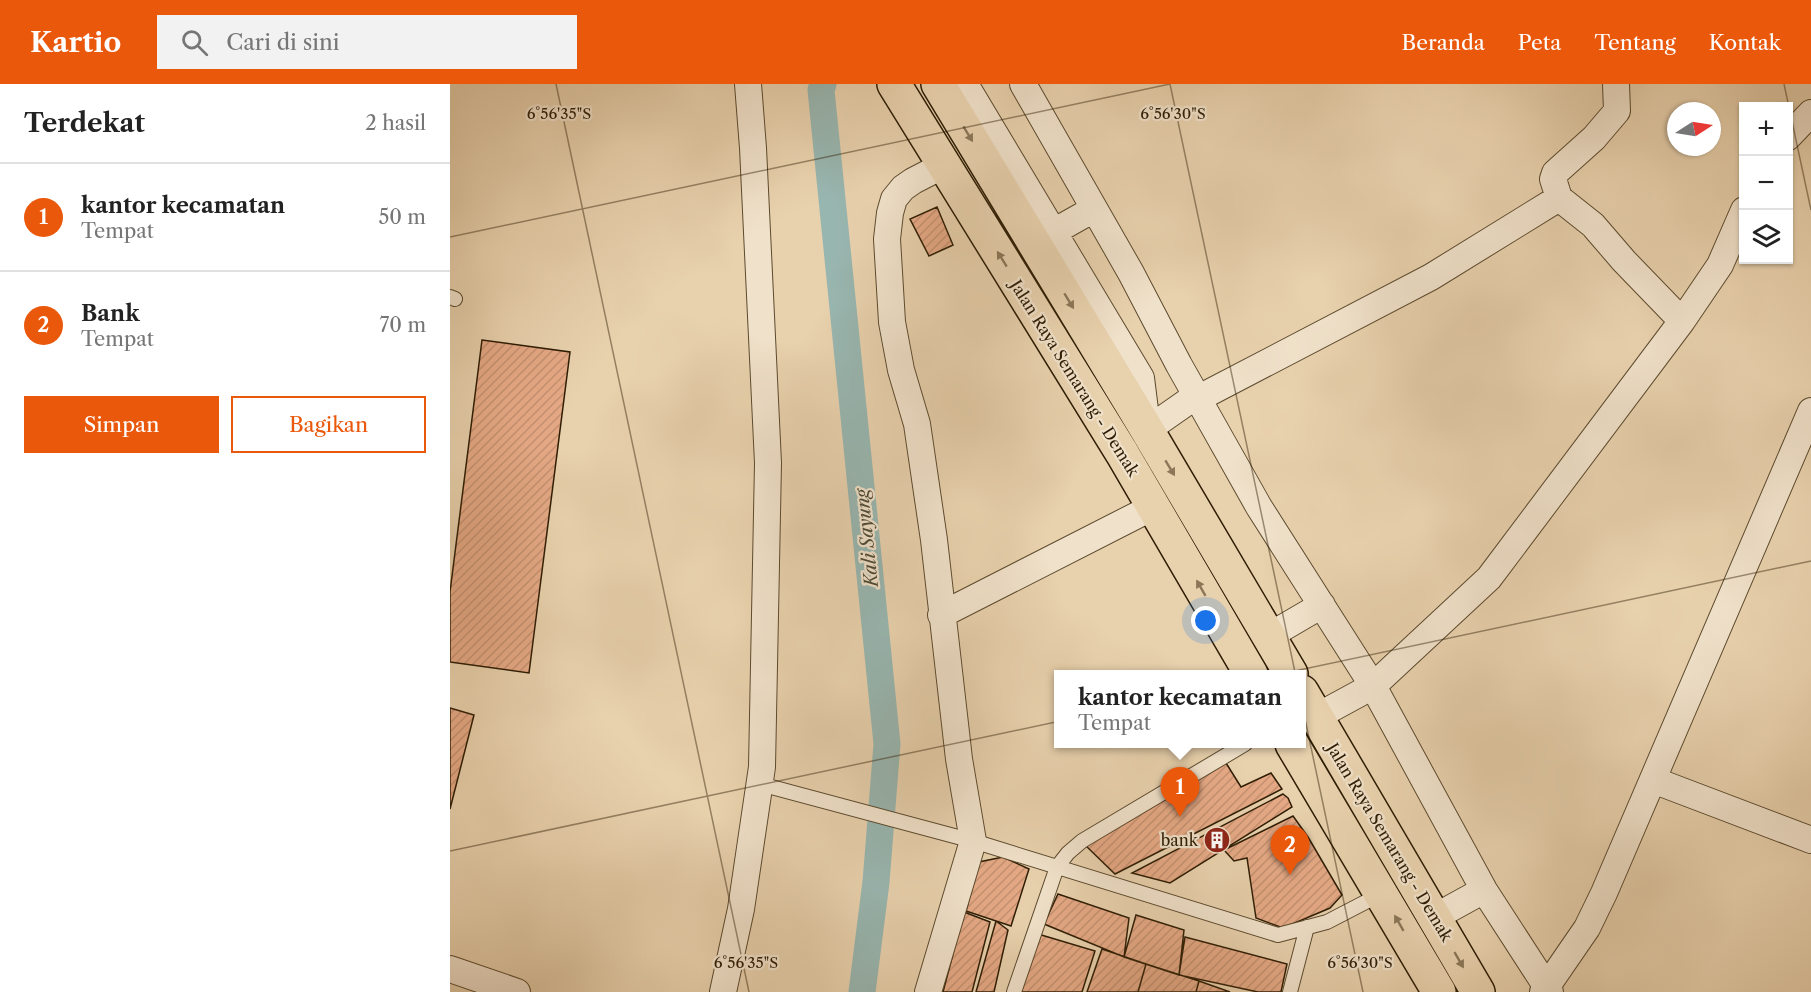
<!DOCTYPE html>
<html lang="id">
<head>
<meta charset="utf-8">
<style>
  :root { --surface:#fff; --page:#f2f2f2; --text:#222; --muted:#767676; --line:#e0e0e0; --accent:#ea580c }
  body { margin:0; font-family:"Libre Caslon Text",serif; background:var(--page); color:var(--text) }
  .controls { position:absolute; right:18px; top:18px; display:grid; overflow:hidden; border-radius:0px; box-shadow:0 2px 4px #0004 }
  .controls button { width:54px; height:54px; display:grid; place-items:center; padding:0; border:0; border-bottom:2px solid var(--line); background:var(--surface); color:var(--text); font:30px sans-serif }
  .compass { position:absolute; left:1217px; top:18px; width:54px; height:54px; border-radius:50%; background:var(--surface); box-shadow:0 2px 4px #0004; rotate:78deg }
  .you { position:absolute; left:756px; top:537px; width:21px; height:21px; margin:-15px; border:4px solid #fff; border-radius:50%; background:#1a73e8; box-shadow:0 0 0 9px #1a73e833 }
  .badge { display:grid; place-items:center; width:39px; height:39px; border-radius:50%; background:var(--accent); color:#fff; font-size:20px; font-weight:700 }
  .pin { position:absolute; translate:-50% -50px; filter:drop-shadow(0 2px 3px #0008) }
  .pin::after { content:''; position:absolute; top:32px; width:21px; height:18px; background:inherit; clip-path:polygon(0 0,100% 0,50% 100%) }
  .popup { position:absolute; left:604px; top:586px; width:252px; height:78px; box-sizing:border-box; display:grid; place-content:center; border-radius:0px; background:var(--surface); filter:drop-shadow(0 2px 4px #0005); font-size:20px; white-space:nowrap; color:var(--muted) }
  .popup b { font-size:22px; color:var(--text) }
  .popup::after { content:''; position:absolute; left:50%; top:100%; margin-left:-12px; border:12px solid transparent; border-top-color:var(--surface) }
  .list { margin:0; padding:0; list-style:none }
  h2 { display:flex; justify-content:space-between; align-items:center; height:78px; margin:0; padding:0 24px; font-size:26px }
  h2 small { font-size:20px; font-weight:400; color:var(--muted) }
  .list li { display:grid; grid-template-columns:39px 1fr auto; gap:18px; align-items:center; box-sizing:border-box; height:108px; padding:0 24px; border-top:2px solid var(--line) }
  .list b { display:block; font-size:22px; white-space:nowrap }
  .list p { margin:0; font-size:20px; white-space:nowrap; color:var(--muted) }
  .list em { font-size:20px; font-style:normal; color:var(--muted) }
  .actions { display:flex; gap:12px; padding:18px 24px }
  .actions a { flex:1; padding:14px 0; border:2px solid var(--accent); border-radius:0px; text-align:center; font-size:21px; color:var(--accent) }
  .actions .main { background:var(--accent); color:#fff }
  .icon { flex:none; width:33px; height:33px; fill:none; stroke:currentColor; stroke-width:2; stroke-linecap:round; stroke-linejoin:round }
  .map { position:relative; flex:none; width:1361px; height:908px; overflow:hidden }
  header { display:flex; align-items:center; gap:36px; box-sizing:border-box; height:84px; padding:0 30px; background:var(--accent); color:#fff }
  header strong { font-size:28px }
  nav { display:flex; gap:33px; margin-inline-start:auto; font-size:21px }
  .search { width:420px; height:54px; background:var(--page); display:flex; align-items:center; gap:15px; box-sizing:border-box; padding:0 21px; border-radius:0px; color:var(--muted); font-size:22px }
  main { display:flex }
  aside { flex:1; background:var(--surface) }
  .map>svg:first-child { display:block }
</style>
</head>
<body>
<header>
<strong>Kartio</strong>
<div class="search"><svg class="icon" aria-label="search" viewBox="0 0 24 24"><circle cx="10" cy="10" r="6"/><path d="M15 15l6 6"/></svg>Cari di sini</div>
<nav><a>Beranda</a><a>Peta</a><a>Tentang</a><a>Kontak</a></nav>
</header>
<main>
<aside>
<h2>Terdekat<small>2 hasil</small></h2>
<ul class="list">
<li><span class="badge">1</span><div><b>kantor kecamatan</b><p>Tempat</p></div><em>50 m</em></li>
<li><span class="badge">2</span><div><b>Bank</b><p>Tempat</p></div><em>70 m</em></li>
</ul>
<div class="actions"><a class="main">Simpan</a><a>Bagikan</a></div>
</aside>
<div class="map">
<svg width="1361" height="908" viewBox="0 0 1361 908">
  <defs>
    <pattern id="building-hatch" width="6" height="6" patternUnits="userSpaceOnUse" patternTransform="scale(1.5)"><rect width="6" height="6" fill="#e5a985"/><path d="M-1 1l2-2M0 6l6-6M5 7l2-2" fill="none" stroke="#c59171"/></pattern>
  </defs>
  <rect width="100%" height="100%" fill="#e8d1ad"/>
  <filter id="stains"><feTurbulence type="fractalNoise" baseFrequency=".00333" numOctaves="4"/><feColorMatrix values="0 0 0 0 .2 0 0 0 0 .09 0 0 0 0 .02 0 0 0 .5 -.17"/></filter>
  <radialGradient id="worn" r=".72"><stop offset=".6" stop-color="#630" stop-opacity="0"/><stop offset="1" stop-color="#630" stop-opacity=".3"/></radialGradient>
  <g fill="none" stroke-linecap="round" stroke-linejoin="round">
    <path stroke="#98b6b0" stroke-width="27" d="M373,0L371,6L437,660L426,798L412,908"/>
  </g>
  <path fill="url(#building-hatch)" stroke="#2e1d04" stroke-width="1.5" d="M487,123L503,161L479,172L460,135Z
    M32,256L120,268L79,589L0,578V508Z
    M0,624L24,631L0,725Z
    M776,679L791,703L821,689L832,705L665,790L636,762Z
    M833,710L838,714L842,723L720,799L682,789Z
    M843,732L858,753L892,811L880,824L833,844L806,834L797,774L784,777L774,766Z
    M553,773L579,785L561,842L516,827L529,778Z
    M608,810L679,834L674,873L594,840Z
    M514,828L540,838L522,908H493Z
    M686,831L734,846L729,891L674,873Z
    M546,837L558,846L544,908H526Z
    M588,850L645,867L632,908H570Z
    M735,853L837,880L831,908H808L729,891Z
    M652,865L696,880L688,908H637Z
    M696,880L749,897L746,908H688Z
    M749,897L780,908H746Z"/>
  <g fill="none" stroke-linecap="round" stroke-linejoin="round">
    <defs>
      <path id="service" d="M0,213L5,215
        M310,700L523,757L828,851L877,838L931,810
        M564,908L607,783L618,769L632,757L795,660
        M840,908L857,843"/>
      <path id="minor" d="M515,0L691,294L697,342
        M573,0L681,189L729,281L809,423L923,602L1034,806L1100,908
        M1338,53L1361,29
        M1109,114L1143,141L1174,177L1232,237
        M605,147L644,125
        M697,346L740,316L749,314L981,193L1109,114L1103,95L1105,89L1144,54L1167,27L1166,0
        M491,531L703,423
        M819,552L872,521
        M866,633L923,602L1039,494L1232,237L1270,181L1294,126
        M1203,696L1361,756
        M985,833L1034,806
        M0,885L67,908
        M273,908L291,825L312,683L318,379L303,64L298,0
        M478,908L523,757L509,675L484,456L467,340L451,286L442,238L437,155L440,129L444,115L453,104L463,97L494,81
        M1093,908L1137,844L1154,809L1361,327"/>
      <path id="trunk" d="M444,0L672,369L801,590
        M488,0L697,346L841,590
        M852,608L1028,908
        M842,660L989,908"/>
    </defs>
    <use href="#service" stroke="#5c4a2e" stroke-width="16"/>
    <use href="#minor" stroke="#5c4a2e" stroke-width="28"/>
    <use href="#trunk" stroke="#2e1d04" stroke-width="36"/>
    <use href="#service" stroke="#f0e1ca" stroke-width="14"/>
    <use href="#minor" stroke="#f0e1ca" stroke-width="26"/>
    <use href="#trunk" stroke="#e8d1ad" stroke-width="33"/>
  </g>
  <defs><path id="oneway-solid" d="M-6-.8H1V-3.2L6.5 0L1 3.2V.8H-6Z" transform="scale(1.5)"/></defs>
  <g fill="#8b7758">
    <use href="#oneway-solid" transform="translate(518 50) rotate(59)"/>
    <use href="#oneway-solid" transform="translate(552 175) rotate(-122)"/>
    <use href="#oneway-solid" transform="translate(619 217) rotate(59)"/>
    <use href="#oneway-solid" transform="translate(720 384) rotate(59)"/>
    <use href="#oneway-solid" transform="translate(751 504) rotate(-120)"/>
    <use href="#oneway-solid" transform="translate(949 839) rotate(-120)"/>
    <use href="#oneway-solid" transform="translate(1009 876) rotate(60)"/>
  </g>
  <path fill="none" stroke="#2e1d04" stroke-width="1.5" stroke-opacity="0.45" d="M106,0L299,908M720,0L913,908M1334,0L1361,126M0,153L720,0M0,767L1361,477"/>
  <defs>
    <symbol id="building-disc" viewBox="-11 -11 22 22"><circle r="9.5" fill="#8f2418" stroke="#f0e1ca"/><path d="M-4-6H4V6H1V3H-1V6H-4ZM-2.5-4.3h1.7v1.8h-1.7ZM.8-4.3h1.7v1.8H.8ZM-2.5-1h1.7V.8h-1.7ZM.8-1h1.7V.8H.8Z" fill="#fff"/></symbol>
  </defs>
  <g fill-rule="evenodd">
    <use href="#building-disc" x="752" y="741" width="30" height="30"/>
  </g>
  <g text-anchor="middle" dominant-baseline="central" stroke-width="4.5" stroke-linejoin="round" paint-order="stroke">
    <g font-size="16" fill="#2e1d04" stroke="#f0e1ca">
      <text transform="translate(625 294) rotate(58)">Jalan Raya Semarang - Demak</text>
      <text transform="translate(940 758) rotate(59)">Jalan Raya Semarang - Demak</text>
    </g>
    <g font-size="16" fill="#2e1d04" stroke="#f0e1ca" text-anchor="end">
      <text x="748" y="756">bank</text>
    </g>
    <g font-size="18" font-style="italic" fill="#4e4b38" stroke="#f0e1ca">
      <text transform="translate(417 454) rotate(-96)">Kali Sayung</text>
    </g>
  </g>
  <g font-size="15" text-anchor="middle" fill="#2e1d04" stroke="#f0e1ca" stroke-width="4.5" stroke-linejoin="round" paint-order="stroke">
    <text x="109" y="35">6°56'35"S</text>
    <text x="723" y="35">6°56'30"S</text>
    <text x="296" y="884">6°56'35"S</text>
    <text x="910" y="884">6°56'30"S</text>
  </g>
  <rect width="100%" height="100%" filter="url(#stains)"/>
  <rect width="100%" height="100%" fill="url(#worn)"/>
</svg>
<div class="controls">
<button>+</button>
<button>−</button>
<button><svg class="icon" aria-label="layers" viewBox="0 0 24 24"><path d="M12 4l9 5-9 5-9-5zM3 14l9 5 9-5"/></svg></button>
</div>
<svg class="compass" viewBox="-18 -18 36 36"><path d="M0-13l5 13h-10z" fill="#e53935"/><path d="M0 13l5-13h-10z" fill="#767676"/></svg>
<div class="you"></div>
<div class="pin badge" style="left:730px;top:733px">1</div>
<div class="popup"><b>kantor kecamatan</b>Tempat</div>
<div class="pin badge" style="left:840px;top:791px">2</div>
</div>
</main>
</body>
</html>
